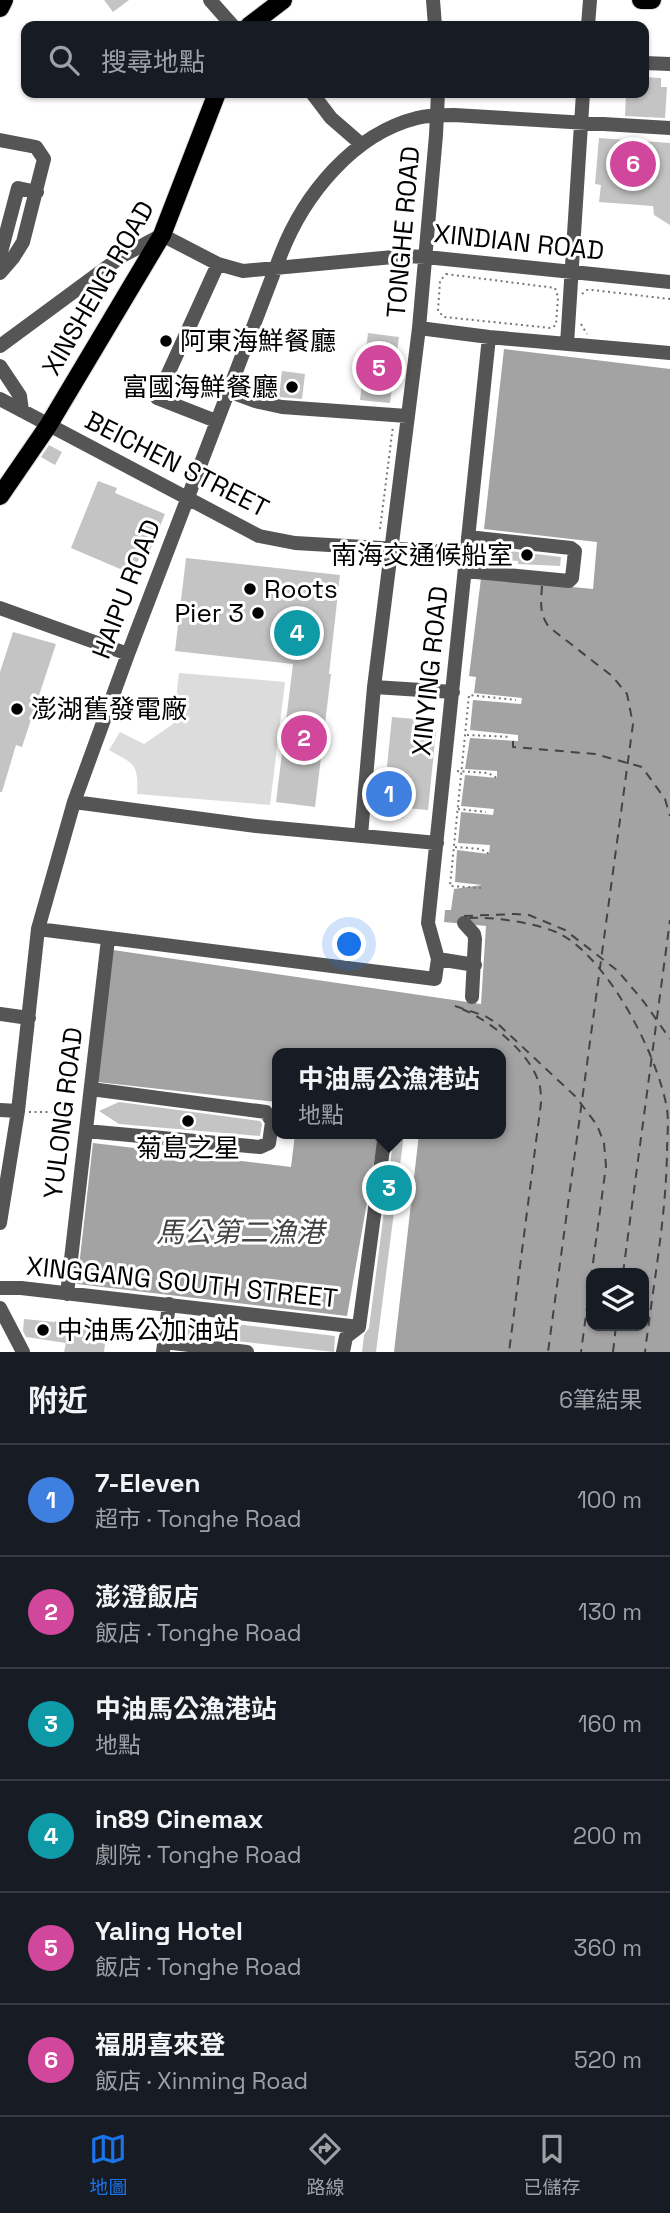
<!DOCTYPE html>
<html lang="zh-TW">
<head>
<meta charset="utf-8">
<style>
  :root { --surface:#171b24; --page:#242831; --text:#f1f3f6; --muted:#9ea1a6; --line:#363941; --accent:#1a73e8 }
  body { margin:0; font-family:"Space Grotesk","Noto Sans TC",sans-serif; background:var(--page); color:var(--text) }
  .controls { position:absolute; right:21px; bottom:21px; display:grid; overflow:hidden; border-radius:14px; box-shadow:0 2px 5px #0004 }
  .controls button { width:63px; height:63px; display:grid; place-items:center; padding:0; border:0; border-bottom:2px solid var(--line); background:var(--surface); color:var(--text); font:35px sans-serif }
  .you { position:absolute; left:350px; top:945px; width:24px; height:24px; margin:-18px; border:5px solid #fff; border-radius:50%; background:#1a73e8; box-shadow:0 0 0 10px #1a73e833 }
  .badge { display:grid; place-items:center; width:46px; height:46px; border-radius:50%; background:var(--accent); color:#fff; font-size:23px; font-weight:700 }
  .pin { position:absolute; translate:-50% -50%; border:4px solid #fff; box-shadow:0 2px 7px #0006 }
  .popup { position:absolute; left:272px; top:1048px; width:234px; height:91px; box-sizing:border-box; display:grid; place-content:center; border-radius:14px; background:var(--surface); filter:drop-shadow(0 2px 5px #0005); font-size:23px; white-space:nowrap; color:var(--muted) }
  .popup b { font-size:26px; color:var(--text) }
  .popup::after { content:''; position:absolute; left:50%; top:100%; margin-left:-14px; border:14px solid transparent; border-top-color:var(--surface) }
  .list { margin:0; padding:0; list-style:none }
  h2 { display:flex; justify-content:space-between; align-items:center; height:91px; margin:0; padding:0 28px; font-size:30px }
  h2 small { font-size:23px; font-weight:400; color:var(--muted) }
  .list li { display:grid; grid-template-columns:46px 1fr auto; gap:21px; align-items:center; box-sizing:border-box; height:112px; padding:0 28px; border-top:2px solid var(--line) }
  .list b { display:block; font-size:26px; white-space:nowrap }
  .list p { margin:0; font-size:23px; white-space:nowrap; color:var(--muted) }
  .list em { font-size:23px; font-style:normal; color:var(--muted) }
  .icon { flex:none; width:38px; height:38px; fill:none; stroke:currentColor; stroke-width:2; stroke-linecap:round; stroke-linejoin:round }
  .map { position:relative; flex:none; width:670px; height:1352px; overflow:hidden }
  .search { position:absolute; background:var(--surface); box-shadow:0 2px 5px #0004; left:21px; right:21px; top:21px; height:77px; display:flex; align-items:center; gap:18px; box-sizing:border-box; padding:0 24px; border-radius:14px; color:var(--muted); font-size:26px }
  .sheet { height:763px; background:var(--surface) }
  nav { display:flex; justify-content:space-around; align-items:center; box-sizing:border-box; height:98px; border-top:2px solid var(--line); background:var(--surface); font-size:19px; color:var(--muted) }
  nav a { display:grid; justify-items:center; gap:4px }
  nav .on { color:var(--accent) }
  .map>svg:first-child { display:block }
</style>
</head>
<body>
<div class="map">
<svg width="670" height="1352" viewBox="0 0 670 1352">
  <rect width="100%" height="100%" fill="#fff"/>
  <path fill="#dcdcdc" d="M179,673L285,682L270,805L137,794C139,764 134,764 109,750L120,732L144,744L173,724Z"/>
  <path fill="#a3a3a3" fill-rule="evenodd" d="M504,349L670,369V1352H394L419,1134H501V1053H277V1102L97,1082L113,950L481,1004L486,926L444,922L445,910H451L454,889L482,885L455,882L457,850L489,854L490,845L458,843L461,812L493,815L494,809L461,806L465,775L497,778V771L465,769L470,738L518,741V735L470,730L473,700L521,704L522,698L474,693L476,677L469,676L481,578L593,589L597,542L484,529ZM591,1273H644V1326H591Z
    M295,1134H379L347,1316L77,1284L93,1143L291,1167Z"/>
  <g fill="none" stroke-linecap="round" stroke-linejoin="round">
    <path stroke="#444" stroke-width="2" stroke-dasharray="9 7" stroke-linecap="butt" d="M542,586C541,602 539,614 549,627L612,676L627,694L633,724L548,1352
      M513,741V747L595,754L642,767L665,799L670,816
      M464,916L515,914L529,915L565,930L618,971L644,1002L670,1039
      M469,918C492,916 543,924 562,935C610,962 658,1056 667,1109C669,1123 667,1138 667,1152C666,1218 653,1286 645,1352
      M455,1006L485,1016L498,1024L576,1097L597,1125L604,1143L606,1166L581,1352
      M462,1009C491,1021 533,1055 540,1087C541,1092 541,1098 541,1103L509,1352
      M623,1273L670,920
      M613,1352L616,1326"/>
  </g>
  <path fill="#c4c4c4" d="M104,0H129L113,12Z
    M644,77L661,78V87H667L665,118L625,116L626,93H644Z
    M599,138L670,143V225L654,215L653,206L599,202L601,185L595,184Z
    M368,333L399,337L390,403L360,400Z
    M282,371L305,374L302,399L279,397Z
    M49,445L62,452L55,465L41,457Z
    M98,481L117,488L115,493L165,514L148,555L142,552L132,574L71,548Z
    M494,549L561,557L560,566L518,564V561L493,559Z
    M186,558L340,575L329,674H331L315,807L276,802L293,664L175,651Z
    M13,632L56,644L22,747L16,745L2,792H0V672Z
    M392,717L414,719L413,728L436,731L428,810L404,808L403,818L382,816Z
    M119,1102L260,1121L262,1124L260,1136L119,1124L99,1111Z
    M394,1134H404L376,1352H362L364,1335L369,1328Z
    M177,1317L335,1336L334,1352L175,1334Z
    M24,1319L55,1322V1321L70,1322L107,1327L104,1352H64L66,1343L26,1337L23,1331Z"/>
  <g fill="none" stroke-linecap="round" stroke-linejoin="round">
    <defs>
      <path id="major" d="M641,0H652
        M0,8L4,0
        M249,26L283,0
        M0,496L48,426L162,235L217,93"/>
    </defs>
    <use href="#major" stroke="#dbdbdb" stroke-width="20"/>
    <path stroke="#777" stroke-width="2" stroke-dasharray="2 3.5" stroke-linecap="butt" d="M446,274L555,288L558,297L556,325L551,328L444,317L438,311L440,281Z
      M582,294L587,290H592L670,299
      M581,324L587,334
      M380,529L393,426
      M467,735L511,737
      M457,771L488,773L497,778
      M458,809L486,812
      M455,847L481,849L489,854
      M481,888L450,886L469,695L516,700
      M29,1112H76"/>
    <path stroke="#555" stroke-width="14" d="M210,0L233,26
      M433,0L435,26
      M588,26L590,0
      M644,63L670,64
      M312,93L331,118L361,144
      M0,140L36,147L44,159L23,242L13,258L0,273
      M0,256L18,188L37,192
      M419,328L489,337L670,353
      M567,344L583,93
      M0,346L122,256L162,235L218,264L243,271L404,256L426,257L670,282
      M0,366L20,396L22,411
      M228,391L255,401L282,407L407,416
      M0,399L259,536L295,543L467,553
      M216,421L157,398L218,264
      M465,571L569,581L572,578L575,551L571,548L468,537
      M0,608L128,654
      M374,687L453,692
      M74,802L256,826L437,843
      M361,835L374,687L419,328L436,135L438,93
      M464,923L474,934L475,939L472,997
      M38,929L435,979L438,959L428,923L489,337
      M438,959L475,965
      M0,1014L29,1018
      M0,1110L18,1111
      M86,1131L260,1147L269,1143L272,1122L266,1112L91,1089
      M0,1223L18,1111L38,929L74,802L128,654L281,254C304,195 353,134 417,118C429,115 442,115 454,115L670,128
      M0,1288H21L359,1327
      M67,1294L108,939
      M0,1308L23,1352
      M164,1342L247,1352
      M163,1352L169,1304
      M343,1352L346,1337L359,1327L385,1134"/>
    <use href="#major" stroke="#000" stroke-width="18"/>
  </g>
  <g fill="#000" stroke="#fff" stroke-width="2.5">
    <circle cx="166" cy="341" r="7"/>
    <circle cx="292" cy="387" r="7"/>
    <circle cx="527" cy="555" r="7"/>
    <circle cx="250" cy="589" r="7"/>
    <circle cx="258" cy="613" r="7"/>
    <circle cx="17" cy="709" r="7"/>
    <circle cx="188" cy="1121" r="7"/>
    <circle cx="43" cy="1330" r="7"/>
  </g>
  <g text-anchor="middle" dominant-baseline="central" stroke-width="6" stroke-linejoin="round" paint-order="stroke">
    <g font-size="26" fill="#000" stroke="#fff">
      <text transform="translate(403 232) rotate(-85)">TONGHE ROAD</text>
      <text transform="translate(519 242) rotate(6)">XINDIAN ROAD</text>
      <text transform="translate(98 288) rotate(-60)">XINSHENG ROAD</text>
      <text transform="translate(177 464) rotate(27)">BEICHEN STREET</text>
      <text transform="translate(126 589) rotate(-69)">HAIPU ROAD</text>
      <text transform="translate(430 671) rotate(-84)">XINYING ROAD</text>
      <text transform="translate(63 1113) rotate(-83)">YULONG ROAD</text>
      <text transform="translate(182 1282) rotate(6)">XINGGANG SOUTH STREET</text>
    </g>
    <g font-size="26" fill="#000" stroke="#fff" text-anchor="start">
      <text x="180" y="341">阿東海鮮餐廳</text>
      <text x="278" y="387" text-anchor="end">富國海鮮餐廳</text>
      <text x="513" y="555" text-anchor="end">南海交通候船室</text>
      <text x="264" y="589">Roots</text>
      <text x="244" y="613" text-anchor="end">Pier 3</text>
      <text x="31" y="709">澎湖舊發電廠</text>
      <text x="188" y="1148" text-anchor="middle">菊島之星</text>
      <text x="57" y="1330">中油馬公加油站</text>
    </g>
    <g font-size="28" font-style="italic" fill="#444" stroke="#fff">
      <text x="240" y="1232">馬公第二漁港</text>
    </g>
  </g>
</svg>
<div class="controls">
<button><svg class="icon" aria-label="layers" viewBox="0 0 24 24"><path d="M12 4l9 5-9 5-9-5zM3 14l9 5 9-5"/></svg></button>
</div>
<div class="you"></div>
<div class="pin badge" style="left:389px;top:794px;background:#3f7fe0">1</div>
<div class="pin badge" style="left:304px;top:738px;background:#d1479c">2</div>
<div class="pin badge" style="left:389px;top:1188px;background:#0f9aa8">3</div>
<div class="popup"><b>中油馬公漁港站</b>地點</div>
<div class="pin badge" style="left:297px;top:633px;background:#0f9aa8">4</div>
<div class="pin badge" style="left:379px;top:368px;background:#d1479c">5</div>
<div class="pin badge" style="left:633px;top:164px;background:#d1479c">6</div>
<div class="search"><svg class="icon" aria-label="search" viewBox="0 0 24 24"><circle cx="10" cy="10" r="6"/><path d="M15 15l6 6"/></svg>搜尋地點</div>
</div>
<section class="sheet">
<h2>附近<small>6筆結果</small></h2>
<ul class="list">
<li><span class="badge" style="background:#3f7fe0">1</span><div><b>7-Eleven</b><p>超市 · Tonghe Road</p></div><em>100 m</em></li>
<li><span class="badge" style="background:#d1479c">2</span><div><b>澎澄飯店</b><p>飯店 · Tonghe Road</p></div><em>130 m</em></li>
<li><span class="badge" style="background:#0f9aa8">3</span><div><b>中油馬公漁港站</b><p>地點</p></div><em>160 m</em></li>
<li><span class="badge" style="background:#0f9aa8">4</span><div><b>in89 Cinemax</b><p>劇院 · Tonghe Road</p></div><em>200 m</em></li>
<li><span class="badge" style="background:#d1479c">5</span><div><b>Yaling Hotel</b><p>飯店 · Tonghe Road</p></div><em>360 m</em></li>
<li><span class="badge" style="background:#d1479c">6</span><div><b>福朋喜來登</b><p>飯店 · Xinming Road</p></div><em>520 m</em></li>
</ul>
</section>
<nav>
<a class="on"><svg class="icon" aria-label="map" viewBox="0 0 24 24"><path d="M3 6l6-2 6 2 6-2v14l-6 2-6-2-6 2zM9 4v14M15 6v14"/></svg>地圖</a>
<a><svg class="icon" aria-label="directions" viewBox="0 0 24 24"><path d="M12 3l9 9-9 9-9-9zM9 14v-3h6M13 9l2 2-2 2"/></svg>路線</a>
<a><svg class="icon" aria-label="saved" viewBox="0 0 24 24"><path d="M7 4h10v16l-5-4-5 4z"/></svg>已儲存</a>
</nav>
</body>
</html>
